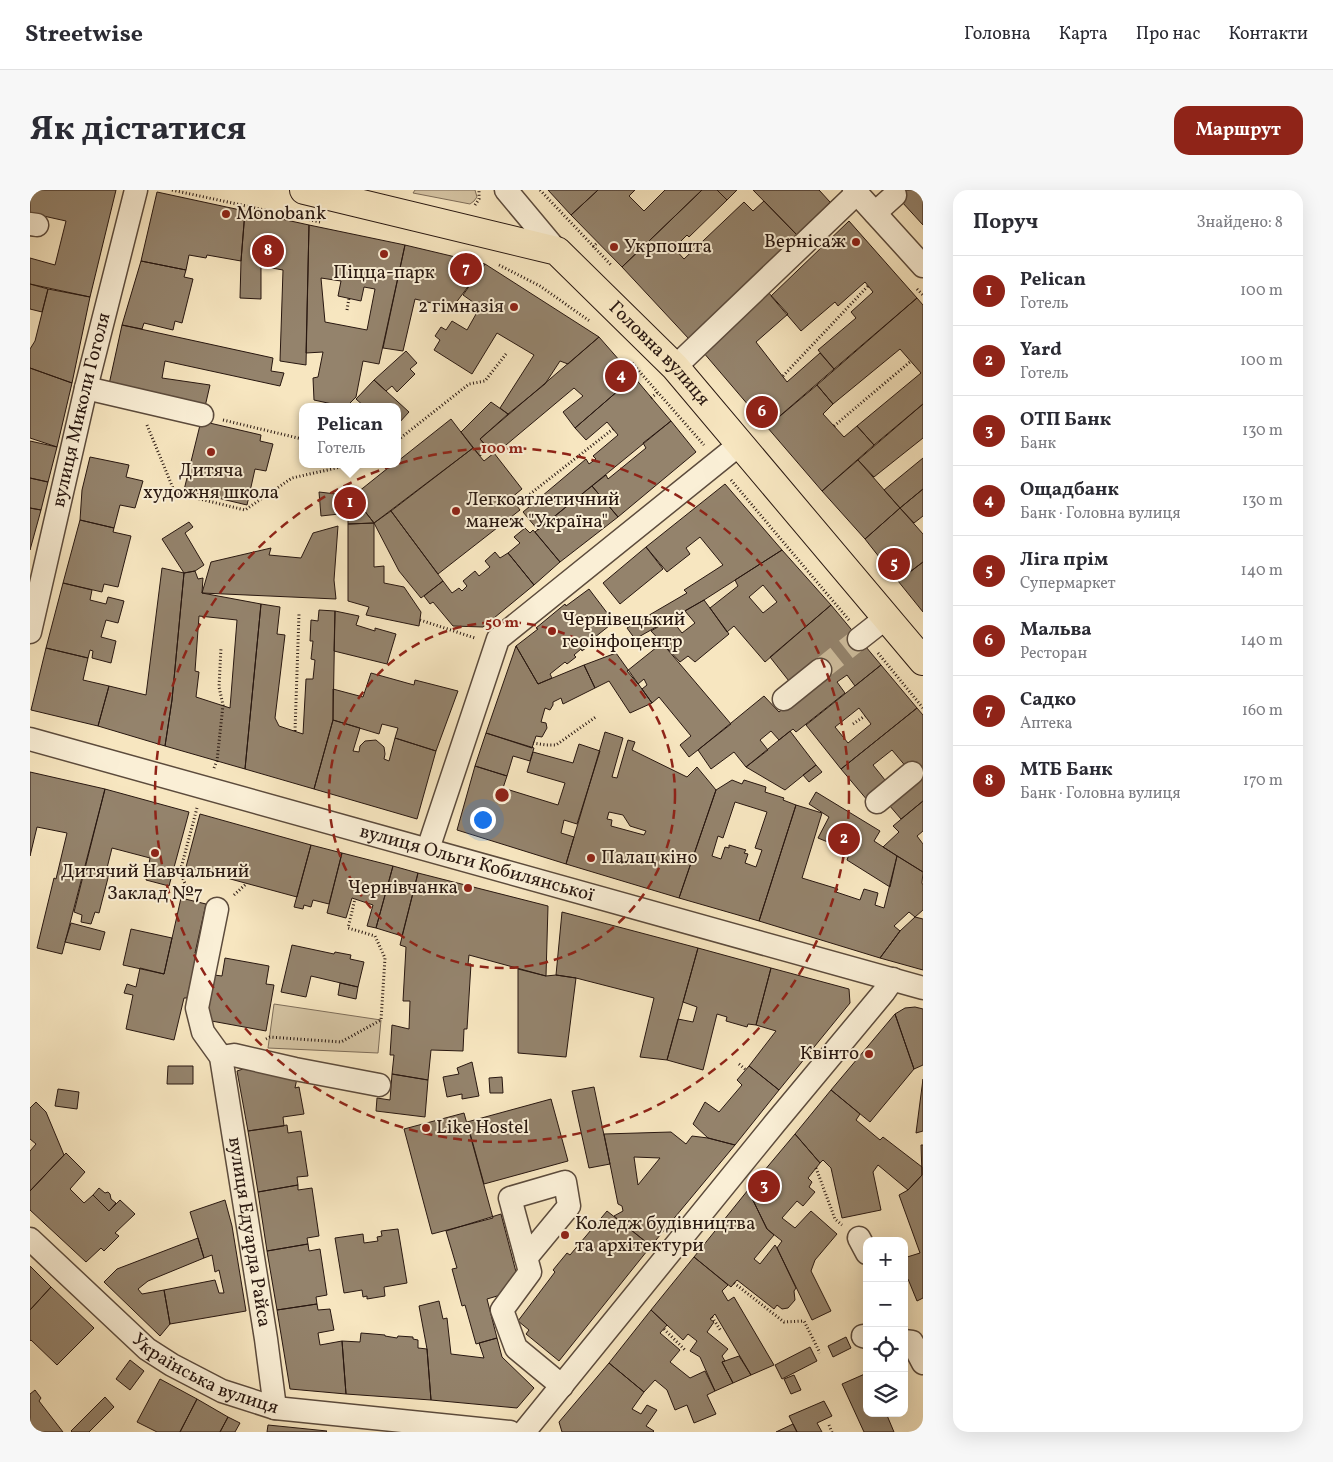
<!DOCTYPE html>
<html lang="uk">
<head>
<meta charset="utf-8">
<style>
  :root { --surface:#fff; --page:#f7f7f7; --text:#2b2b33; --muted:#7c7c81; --line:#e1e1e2; --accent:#8f2418 }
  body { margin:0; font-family:Vollkorn,serif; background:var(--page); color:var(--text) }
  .controls { position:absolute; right:15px; bottom:15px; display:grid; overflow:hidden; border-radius:10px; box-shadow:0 5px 20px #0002 }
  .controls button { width:45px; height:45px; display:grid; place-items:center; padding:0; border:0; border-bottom:1px solid var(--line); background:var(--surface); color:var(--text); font:25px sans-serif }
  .you { position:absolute; left:452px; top:629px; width:18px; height:18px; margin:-12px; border:4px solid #fff; border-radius:50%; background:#1a73e8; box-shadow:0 0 0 8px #1a73e833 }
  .badge { display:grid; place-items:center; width:32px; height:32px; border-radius:50%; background:var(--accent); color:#fff; font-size:16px; font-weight:700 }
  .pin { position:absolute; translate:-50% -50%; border:2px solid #fff; box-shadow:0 1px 5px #0006 }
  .popup { position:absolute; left:269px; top:213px; width:102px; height:65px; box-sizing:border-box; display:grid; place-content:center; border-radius:10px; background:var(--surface); filter:drop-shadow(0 1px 4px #0005); font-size:16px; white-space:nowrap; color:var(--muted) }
  .popup b { font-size:19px; color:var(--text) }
  .popup::after { content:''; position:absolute; left:50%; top:100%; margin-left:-10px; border:10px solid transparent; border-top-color:var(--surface) }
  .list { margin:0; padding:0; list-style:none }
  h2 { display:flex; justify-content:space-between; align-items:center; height:65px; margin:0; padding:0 20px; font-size:21px }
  h2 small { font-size:16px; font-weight:400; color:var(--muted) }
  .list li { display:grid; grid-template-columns:32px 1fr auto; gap:15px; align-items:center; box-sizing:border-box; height:70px; padding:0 20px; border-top:1px solid var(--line) }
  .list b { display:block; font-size:19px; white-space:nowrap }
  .list p { margin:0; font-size:16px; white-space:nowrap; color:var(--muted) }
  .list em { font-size:16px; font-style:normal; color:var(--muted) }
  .icon { flex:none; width:28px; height:28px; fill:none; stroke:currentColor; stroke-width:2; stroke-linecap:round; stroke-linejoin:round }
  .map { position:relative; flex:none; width:893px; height:1242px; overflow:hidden; border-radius:15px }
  header { display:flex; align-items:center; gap:30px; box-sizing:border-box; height:70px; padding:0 25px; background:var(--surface); border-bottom:1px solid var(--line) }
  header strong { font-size:24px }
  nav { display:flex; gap:28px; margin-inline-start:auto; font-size:18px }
  .intro { display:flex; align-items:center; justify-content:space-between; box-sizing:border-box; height:120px; padding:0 30px }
  h1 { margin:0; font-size:35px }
  .button { padding:12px 22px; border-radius:15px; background:var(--accent); color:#fff; font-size:18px; font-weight:700 }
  main { display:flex; gap:30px; padding:0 30px }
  aside { flex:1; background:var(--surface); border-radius:15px; box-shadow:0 5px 20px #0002 }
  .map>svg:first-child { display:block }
</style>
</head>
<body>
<header>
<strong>Streetwise</strong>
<nav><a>Головна</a><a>Карта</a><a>Про нас</a><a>Контакти</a></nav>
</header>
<div class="intro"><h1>Як дістатися</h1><a class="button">Маршрут</a></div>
<main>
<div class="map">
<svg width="893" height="1242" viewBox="0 0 893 1242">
  <rect width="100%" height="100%" fill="#f7e6c0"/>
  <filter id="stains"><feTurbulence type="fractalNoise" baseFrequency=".004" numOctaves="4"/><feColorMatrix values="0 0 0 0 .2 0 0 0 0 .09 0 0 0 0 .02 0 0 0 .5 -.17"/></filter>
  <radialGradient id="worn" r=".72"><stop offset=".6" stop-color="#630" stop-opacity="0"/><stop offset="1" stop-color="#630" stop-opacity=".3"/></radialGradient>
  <path fill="#d4c3a2" stroke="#7e6d59" d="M385,0H445L447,7L444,11L440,14L383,3Z
    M244,814L351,830L348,863L238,858Z"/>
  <path fill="#94836c" stroke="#281710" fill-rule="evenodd" d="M0,0H86L60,107L0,94V68L25,75L36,31L0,23Z
    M518,0H568L541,25Z
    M568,0H605L599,6L614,21L635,0H672L592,77L541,25Z
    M672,0H687L697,10L659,47L657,45L644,58L654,69L714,12L723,21L734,11L767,45L659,149L592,77Z
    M687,0H707L697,10Z
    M723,0H789L800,12L767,45Z
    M861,0H893V35Z
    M127,2L215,21L211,71L177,65L176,68L159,65L156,80L111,71Z
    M215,21L279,35L276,175L250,171L253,80L231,76V109L210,108L211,71Z
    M819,31L887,108L804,179L788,160L826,128L821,122L843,102L835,92L808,116L805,112L771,141L741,106Z
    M279,35L375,55L349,174L333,171L326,207L316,217L284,210L283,188L288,187L293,162L276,163ZM291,88L311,91L308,106L331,111L334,97L345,99L337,140L295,132Z
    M375,55L455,74L422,118L385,109L373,161L353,158Z
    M111,71L156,80L154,87L163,89L152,133L145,131L143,140L114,133L112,139L92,135Z
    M455,74L569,147L538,174L530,171L515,194L478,224L470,218L504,165L467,143L442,184L404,160L410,150L405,146L411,137L416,140L422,131L437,140L450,117L433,105Z
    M0,94L18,99L12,122L0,119Z
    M18,99L60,107L42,193L0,178V159L5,151Z
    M737,101L758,124L726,152L757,192L790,163L804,179L737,237L673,162Z
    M887,108L893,115V214L844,255L827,236L891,183L870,159L803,214L787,195Z
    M92,135L243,168L241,181L254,183L250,196L135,171L132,188L180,195L174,221L78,199Z
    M569,147L604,187L545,238L533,222L553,206L544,198L470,260L465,254L459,259L450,249Z
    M376,161L387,173L380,179L385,184L367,202L362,196L356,201L344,190Z
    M0,178L42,193L27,257L0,248Z
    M604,187L641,231L508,340L493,322L556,269L559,274L566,269L563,266L588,245L577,232L556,250L545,238Z
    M344,190L379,222L368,234V217H335L326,209Z
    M787,195L803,214L793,224L814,247L827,236L844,255L792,301L737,237Z
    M461,212L478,224L450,249L459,259L450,266L431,242Z
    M893,214V248L844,287L828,270Z
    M421,229L443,258L344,333L323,306L363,274H368V271Z
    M171,231L231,245L230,251L243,254L236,281L225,279L217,315L154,300Z
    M641,231L666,262L588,327L562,296L576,285L578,289L616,258L613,253Z
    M0,251L27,257L18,292L0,288Z
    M443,258L454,271L464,263L492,299L481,308L490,320L408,384L361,321Z
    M60,267L99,275L96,287L113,291L105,318L90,315L84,338L50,330L52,300Z
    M893,268V299L870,318L854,300Z
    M828,270L870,318L835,349L792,301Z
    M0,288L18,292L11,320L0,318Z
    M695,294L752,360L674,410L605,449L597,438L657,403L654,400L693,375L670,347L656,358L660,364L637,382L616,357Z
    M562,296L588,327L530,372L505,342Z
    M893,299V326L884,333L870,318Z
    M289,302L323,306L344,333L318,334V323L291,326Z
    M0,318L11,320L0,360Z
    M870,318L893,344V372L868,391L835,349Z
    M361,321L413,391L391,408L369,381L344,333Z
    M50,330L84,338L83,342L101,346L88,397L74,394L72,402L33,393Z
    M159,332L163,337L155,343L174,375L165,381L154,383L132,349Z
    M344,333V377L354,376V393L374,397L391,422L389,436L336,425L339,417L318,411V334Z
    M308,336L304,390L306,409L172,403L181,372L241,358L239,365L271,368L283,343Z
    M495,338L500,343L503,340L530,372L504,395L478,363L490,353L484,347Z
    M616,357L633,379L590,414L573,393Z
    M752,360L801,415L735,472L704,436L697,442L680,418L708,396L705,390ZM733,395L747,412L733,423L719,407Z
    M465,362L470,368L478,363L504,395L453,437L423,436L403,412L400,414L394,406L413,391L422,403L429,398L432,401L437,396L433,391L445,381L449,386L460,377L455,371Z
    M893,372V422L868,391Z
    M132,378L154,383L142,510L135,556L68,536L79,496L116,505Z
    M165,381L168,389L173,388L172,403L231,414L215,579L135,556L142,510L154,383ZM169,426L207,430L200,518L166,507L169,482L165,481Z
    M33,393L62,400L60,410L76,414L78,407L94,411L88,433L76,430L71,447L86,451L81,473L62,468L63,461L60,460L58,468L16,458Z
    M559,399L584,432L560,451L562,453L552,461L551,459L544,465L546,467L537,474L535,472L520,484L522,488L508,494L486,456L508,439L506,438L535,414L536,416Z
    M674,410L699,444L665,472L658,466L650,472L621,441L641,429L652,443L665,433L655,421Z
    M231,414L250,417L247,444L255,445L245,528L249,536L273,544L276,489H283L285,470L281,469L283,451H280L281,430L288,431L289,420L305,421L303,530L284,599L215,579Z
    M801,415L851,475L825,496L817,485L807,492L815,503L766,542L763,539L749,550L741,541L730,550L738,560L716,577L704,562L681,579L668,560L734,506L749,522L770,505L740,467Z
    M305,421L329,426L326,435L345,441V438L366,444L357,474L304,461Z
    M632,453L701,534L659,567L650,555L661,546L629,507L622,513L612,499L617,495L614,489L608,494L597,481Z
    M486,456L508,494L554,475L565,498L533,514L531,508L523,512V515L520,520L515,518L511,532L516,533L517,538L512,547L506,546L502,558L456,543Z
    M16,458L58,468L53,490L79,496L68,536L1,520Z
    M586,463L622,513L600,523L579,491L565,498L554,475Z
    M851,475L887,518L811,579L776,535ZM829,518L841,534L818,553L805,537Z
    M341,483L384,495L385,490L428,501L406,561L365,548L368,538L352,534L349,544L303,530V499L333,507Z
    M887,518L893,525V611L871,629L859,615L888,591L862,560L843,575L859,595L838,611L811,579Z
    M303,530L330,538L323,561L329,562L330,556L335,551L346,550L354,557L355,564L354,569L359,571L365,548L406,561L387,629L284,599Z
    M760,541L786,575L755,600L716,577Z
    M575,542L593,548L582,587L587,588L598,550L605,552L602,560L657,587L667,577L686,600L649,708L536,674ZM579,622L593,625L600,636L616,641L614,645L581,636L582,630L577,629Z
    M456,543L504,558L500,571L483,566L477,586L445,576Z
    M549,554L570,561L547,634L534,630L531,643L544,647L536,674L427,640L445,576L477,586L473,598L528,615L535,593L497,582L503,562L543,573Z
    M786,575L792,582L779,592L773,585Z
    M0,582L75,599L32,764L7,758L24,688L26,689L37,643L7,637L0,666Z
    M702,590L712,594L714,590L736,597L735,602L754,608L753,610L766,615L729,731L649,708L686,600ZM705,612L737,622L725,658L732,660L726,677L715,673L718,664L714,663L716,660L699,655V658L695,657L691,669L682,666L688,646L693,648Z
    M75,599L159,622L139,696L116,690L120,668L82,658L76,682L79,684L69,723L65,722L61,734L51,732L52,725L44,722Z
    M786,602L850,641L844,651L867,666L860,697L817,670L821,659L808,651L805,655L788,648L799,627L779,614Z
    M893,611V641L887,646L893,654V682L853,657L869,642L863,636Z
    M766,615L792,623L772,688L808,699L806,702L830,710L834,699L848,703L845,715L854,718L867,666L893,682L892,693L893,695V720L885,727L879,722L864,736L870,741L850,768L729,731Z
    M170,624L281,655L267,707L156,677Z
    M281,655L312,663L299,714L283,710L281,717L274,715L273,719L264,717Z
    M312,663L363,676L346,738L337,736L343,715L322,708L316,728L297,723Z
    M363,676L388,683L372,746L346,738Z
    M388,683L518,716L516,786L439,765L438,774H441L437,839H434L433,861L401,860L398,890L362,884L364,865H360L362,835L379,839L380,811H373L376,757L370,755Z
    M151,708L176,714L165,763H167L157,808H154L144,850L96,839L103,805L94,803L97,794L106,797L110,778L134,784Z
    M532,722L668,758L637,870L610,867L624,808L546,788L526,785Z
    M885,727L893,729V780L850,768L870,741Z
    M41,733L75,742L70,760L35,752Z
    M101,739L142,748L134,784L93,775Z
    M262,755L304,764L305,762L321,765L320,769L334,772L328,797L281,786L276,807L251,802Z
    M668,758L741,778L726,835L718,834L717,837L696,831L697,827L687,824L673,880L637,870L648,829L663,832L667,817L653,812Z
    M195,768L239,776L236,794L244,795L236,841L176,830L184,785L192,786Z
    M741,778L819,799L820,813L749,900L719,876L746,841L726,835Z
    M488,779L516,786L526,785L546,788L536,867L488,863Z
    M310,793L328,797L326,809L308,805Z
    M885,817L893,819V875L884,879L865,824L875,818Z
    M865,824L884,879L840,932L801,900Z
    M442,872L449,906L432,909V904L417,907L413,887L429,884L427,878Z
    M138,876H163V894H137Z
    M719,876L749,900L705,955L678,948L663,934L675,912L689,922L712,895L707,890Z
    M213,879L267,888L265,898L269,897L274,924L253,927L254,936L218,941L207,881Z
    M362,884L398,890L395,927L346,921L347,908L360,910Z
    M472,887L473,903H460L459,888Z
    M893,889V941L886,943Z
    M564,897L580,974L559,978L542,901Z
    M28,899L49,902L47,919L25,916Z
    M801,900L830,924L826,930L850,950L853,947L892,977V985L878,1000L848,975L843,982L851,1020L812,1028L801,978L793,970L790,973L765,944Z
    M521,909L538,971L454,994L437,932Z
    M6,912L16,922L34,965L0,1001V961L6,954L0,949V918Z
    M434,923L463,1028L402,1044L374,939Z
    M257,935L258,943L271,941L278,986L267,987L268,995L228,1002L218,941Z
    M641,942L656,954L662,946L678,948L705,955L621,1056L584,1026L593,1021L592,1016L588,1014L574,944ZM604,967L630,968L608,995Z
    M765,944L790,973L778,988L782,992L779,997L785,1002L773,1016L767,1011L752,1028L765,1038L781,1021L807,1044L785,1070L781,1081L801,1121L782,1130L747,1058L752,1051L737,1039L718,1000Z
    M891,955H893V1108L887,1111L878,1089L876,1090L874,1085V1068L890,1063L869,1005L878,1000L892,985Z
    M36,963L55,982L40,999L54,1013L63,1005L79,1021L90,1010L105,1024L85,1043L89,1046L74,1061L71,1058L56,1072L0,1020V1001Z
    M268,995V1000L282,998L289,1046L277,1048L278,1054L237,1061L228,1002Z
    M69,998L75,1003L78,1002L80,1004L81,1009L86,1013L79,1021L63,1005Z
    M718,1000L737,1039L744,1045L724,1069L730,1074L745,1055L747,1058L766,1098L764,1101L765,1110L758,1118L752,1119L747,1115L744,1119L707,1090L701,1097L664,1067Z
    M195,1010L202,1036L216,1121L140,1134L134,1100L185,1090L189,1103H194L189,1080L185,1082L182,1065L174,1068L160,1022Z
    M577,1021L621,1056L529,1171L496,1144L499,1140L488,1131L525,1082L523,1080L537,1063L540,1065Z
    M471,1024L486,1082L474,1104L457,1109L467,1148L446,1154L435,1115L432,1116L422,1079L427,1078L416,1041Z
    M368,1039L377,1093L354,1097L355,1106L337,1109V1106L333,1107L332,1100L314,1103L305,1048L333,1044L334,1053L348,1051L347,1047L352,1046L351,1041Z
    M168,1048L174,1068L118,1091L108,1099L112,1104L134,1100L140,1134L130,1146L74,1092L87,1079Z
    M278,1054L279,1061L290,1059L297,1105L286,1107L287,1114L247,1120L237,1061Z
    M664,1067L698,1095L692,1101L698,1111L704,1107L744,1175L721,1185L685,1124L680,1129L684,1132L677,1142L698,1159L692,1166L695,1171L692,1172L703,1193L685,1201L670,1167L660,1161L667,1151L658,1144L653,1150L621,1120Z
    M0,1076L21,1097L0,1120Z
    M21,1097L64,1138L27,1175L1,1150L0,1151V1120Z
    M409,1111L413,1129L417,1128L421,1164L454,1168L449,1153L467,1148L472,1167L504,1198L487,1218L401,1210L397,1159L389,1116Z
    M287,1114L288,1120L300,1119L304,1140L288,1143L290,1155L312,1151L316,1204L260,1199L247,1120Z
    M621,1120L637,1135L630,1143L650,1160L640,1172L660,1188L675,1181L685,1201L677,1205L686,1224L664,1233L657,1215L645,1220L637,1200L625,1190L614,1202L579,1173Z
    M331,1143L355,1145V1146L367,1148L368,1146L383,1147V1149L388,1150V1158L397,1159L401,1210L316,1204L312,1151L330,1152Z
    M816,1147L821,1158L803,1167L798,1156Z
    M780,1157L787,1171L752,1189L745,1175Z
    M709,1166L721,1185L703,1193L692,1172Z
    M100,1170L114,1181L100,1200L86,1189Z
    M579,1173L614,1202L602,1219L611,1224L617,1215L627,1220L616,1236L624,1241L623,1242H532L529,1232Z
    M837,1183V1223H856L864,1242H834L812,1194Z
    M764,1185L771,1200L761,1204L754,1189Z
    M130,1189L167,1209L150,1242H127L107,1232Z
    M5,1200L11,1208L9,1211L33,1242H0V1204Z
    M75,1207L84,1217L59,1242H42L41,1241Z
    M167,1209L198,1227L190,1242H150Z
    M794,1211L802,1226L787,1233L792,1242H767L759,1226Z
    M198,1227L210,1233L205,1242H190Z
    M763,1234L767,1242H746Z
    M238,1235L297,1241L296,1242H237Z"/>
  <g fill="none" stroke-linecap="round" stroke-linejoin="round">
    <path stroke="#cebd9d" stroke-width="22" stroke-dasharray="22 11" stroke-linecap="butt" d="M790,480L829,449"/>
    <defs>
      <g id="minor">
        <path d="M476,0L527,61"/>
        <path d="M824,0L893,76"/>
        <path d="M845,23L865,5"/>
        <path d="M0,34L7,35"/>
        <path d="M645,177L827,3"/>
        <path d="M56,198L172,225"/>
        <path id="s1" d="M0,442L56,198L106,0"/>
        <path d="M829,449L857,427"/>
        <path d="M754,509L790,480"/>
        <path id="s2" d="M0,549L893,798"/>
        <path d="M847,612L882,583"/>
        <path d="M398,659L468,449L710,254"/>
        <path id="s3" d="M187,719L167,818L173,842L191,867L236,1149L245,1218"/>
        <path d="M191,867L204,865L265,879L349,895"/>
        <path d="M829,1048L837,1063"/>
        <path id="s4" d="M0,1049L117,1159L142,1175L192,1201L245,1218L480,1242"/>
        <path d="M496,1068L539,1016L535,992L480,1008L500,1082L472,1120L486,1158L532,1196"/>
        <path d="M833,1146L837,1147"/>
        <path d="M874,1151L882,1152L893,1173"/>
        <path d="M494,1242L745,933L854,802L863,789"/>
      </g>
      <g id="major">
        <path id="s5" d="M274,0L527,61L645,177L893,471"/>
      </g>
    </defs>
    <use href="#minor" stroke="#5c4b3c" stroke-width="25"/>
    <use href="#major" stroke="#281710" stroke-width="30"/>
    <path stroke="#281710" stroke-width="3" stroke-dasharray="1 2.5" stroke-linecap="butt" d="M142,0L290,32
      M510,0L582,76
      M445,15L449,9V0
      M563,57L568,52
      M469,75L510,96L561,132
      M887,99L893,105
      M317,120L319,108
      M602,173L674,255
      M753,186L838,96
      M621,208L627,203
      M193,230L272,249
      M117,235L145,303L215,320L262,288L324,274
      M804,236L881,171
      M368,250L439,194L455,191L476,164
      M701,290L819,430
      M486,315L583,239
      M390,430L445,448
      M848,463L893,518
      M823,534L835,526
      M265,541L269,424
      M503,553L516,555H526L567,526
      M184,578L187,571L193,515L189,497L191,458
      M167,618L150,682L157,698L171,702
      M204,705L216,694
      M236,849L240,847L311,852L351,830L355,768L345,746L318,738L325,709
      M709,874L716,880
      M786,978L805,1029L812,1035
      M704,1093L754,1132L774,1131L790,1163
      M682,1127L691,1141
      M634,1139L656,1161
      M799,1235L802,1242"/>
    <use href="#minor" stroke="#faefd6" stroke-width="22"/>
    <use href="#major" stroke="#f7e6c0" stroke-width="28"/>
  </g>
  <g fill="none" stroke="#8f2418" stroke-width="2.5" stroke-dasharray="9 6">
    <circle cx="472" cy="605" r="173"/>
    <circle cx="472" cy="605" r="347"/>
  </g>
  <g fill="#8f2418" stroke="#faefd6" stroke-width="2">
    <circle cx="196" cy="24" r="5"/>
    <circle cx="826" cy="52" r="5"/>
    <circle cx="584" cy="57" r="5"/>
    <circle cx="354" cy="64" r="5"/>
    <circle cx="484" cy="117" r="5"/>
    <circle cx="181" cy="262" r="5"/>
    <circle cx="426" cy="321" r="5"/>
    <circle cx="522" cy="441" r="5"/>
    <circle cx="125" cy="663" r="5"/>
    <circle cx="561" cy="668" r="5"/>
    <circle cx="438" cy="698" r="5"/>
    <circle cx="839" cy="864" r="5"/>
    <circle cx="396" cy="938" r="5"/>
    <circle cx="535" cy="1045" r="5"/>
  </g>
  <g text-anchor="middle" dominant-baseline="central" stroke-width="4" stroke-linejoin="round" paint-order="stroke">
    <g font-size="19" fill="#281710" stroke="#faefd6" text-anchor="start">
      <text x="206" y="24">Monobank</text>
      <text x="816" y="52" text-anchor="end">Вернісаж</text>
      <text x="594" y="57">Укрпошта</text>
      <text x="354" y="83" text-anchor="middle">Піцца-парк</text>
      <text x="474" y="117" text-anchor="end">2 гімназія</text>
      <text x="181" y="281" text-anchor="middle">Дитяча<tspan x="181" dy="22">художня школа</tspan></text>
      <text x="436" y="310">Легкоатлетичний<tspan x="436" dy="22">манеж "Україна"</tspan></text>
      <text x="532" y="430">Чернівецький<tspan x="532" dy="22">геоінфоцентр</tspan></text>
      <text x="571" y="668">Палац кіно</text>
      <text x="125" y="682" text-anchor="middle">Дитячий Навчальний<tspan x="125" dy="22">Заклад №7</tspan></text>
      <text x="428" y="698" text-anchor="end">Чернівчанка</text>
      <text x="829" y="864" text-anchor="end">Квінто</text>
      <text x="406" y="938">Like Hostel</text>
      <text x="545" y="1034">Коледж будівництва<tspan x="545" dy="22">та архітектури</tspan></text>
    </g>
    <g font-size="19" fill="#281710" stroke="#faefd6">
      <text stroke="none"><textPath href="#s5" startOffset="405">Головна вулиця</textPath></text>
      <text stroke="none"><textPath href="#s1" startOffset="228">вулиця Миколи Гоголя</textPath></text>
      <text stroke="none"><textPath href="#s2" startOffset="464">вулиця Ольги Кобилянської</textPath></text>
      <text stroke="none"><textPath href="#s3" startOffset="334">вулиця Едуарда Райса</textPath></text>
      <text stroke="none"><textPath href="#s4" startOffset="224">Українська вулиця</textPath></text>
    </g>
  </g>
  <circle cx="472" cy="605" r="8" fill="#8f2418" stroke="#faefd6" stroke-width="2.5"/>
  <g font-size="15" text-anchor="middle" font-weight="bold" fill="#8f2418" stroke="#faefd6" stroke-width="4" stroke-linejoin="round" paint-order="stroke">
    <text x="472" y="263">100 m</text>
    <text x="472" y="437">50 m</text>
  </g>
  <rect width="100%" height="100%" filter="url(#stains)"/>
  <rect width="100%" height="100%" fill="url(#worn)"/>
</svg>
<div class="controls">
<button>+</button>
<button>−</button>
<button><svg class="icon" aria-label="locate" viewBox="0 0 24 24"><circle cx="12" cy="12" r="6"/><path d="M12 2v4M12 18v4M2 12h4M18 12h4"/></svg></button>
<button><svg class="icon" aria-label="layers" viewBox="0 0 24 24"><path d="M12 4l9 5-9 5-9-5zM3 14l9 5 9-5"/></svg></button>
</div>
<div class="you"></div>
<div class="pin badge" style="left:320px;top:313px">1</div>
<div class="popup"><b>Pelican</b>Готель</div>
<div class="pin badge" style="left:814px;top:649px">2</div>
<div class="pin badge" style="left:734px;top:996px">3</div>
<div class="pin badge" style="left:591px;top:186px">4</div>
<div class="pin badge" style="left:864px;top:374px">5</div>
<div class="pin badge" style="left:732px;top:222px">6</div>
<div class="pin badge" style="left:436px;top:79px">7</div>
<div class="pin badge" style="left:238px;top:61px">8</div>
</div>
<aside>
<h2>Поруч<small>Знайдено: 8</small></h2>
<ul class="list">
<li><span class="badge">1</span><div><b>Pelican</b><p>Готель</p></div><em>100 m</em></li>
<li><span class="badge">2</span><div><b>Yard</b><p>Готель</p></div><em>100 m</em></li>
<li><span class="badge">3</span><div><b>ОТП Банк</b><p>Банк</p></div><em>130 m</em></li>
<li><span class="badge">4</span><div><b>Ощадбанк</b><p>Банк · Головна вулиця</p></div><em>130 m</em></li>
<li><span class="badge">5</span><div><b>Ліга прім</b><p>Супермаркет</p></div><em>140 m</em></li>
<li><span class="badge">6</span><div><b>Мальва</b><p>Ресторан</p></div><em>140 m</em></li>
<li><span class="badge">7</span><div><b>Садко</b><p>Аптека</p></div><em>160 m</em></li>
<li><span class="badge">8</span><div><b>МТБ Банк</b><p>Банк · Головна вулиця</p></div><em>170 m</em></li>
</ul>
</aside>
</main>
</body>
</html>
